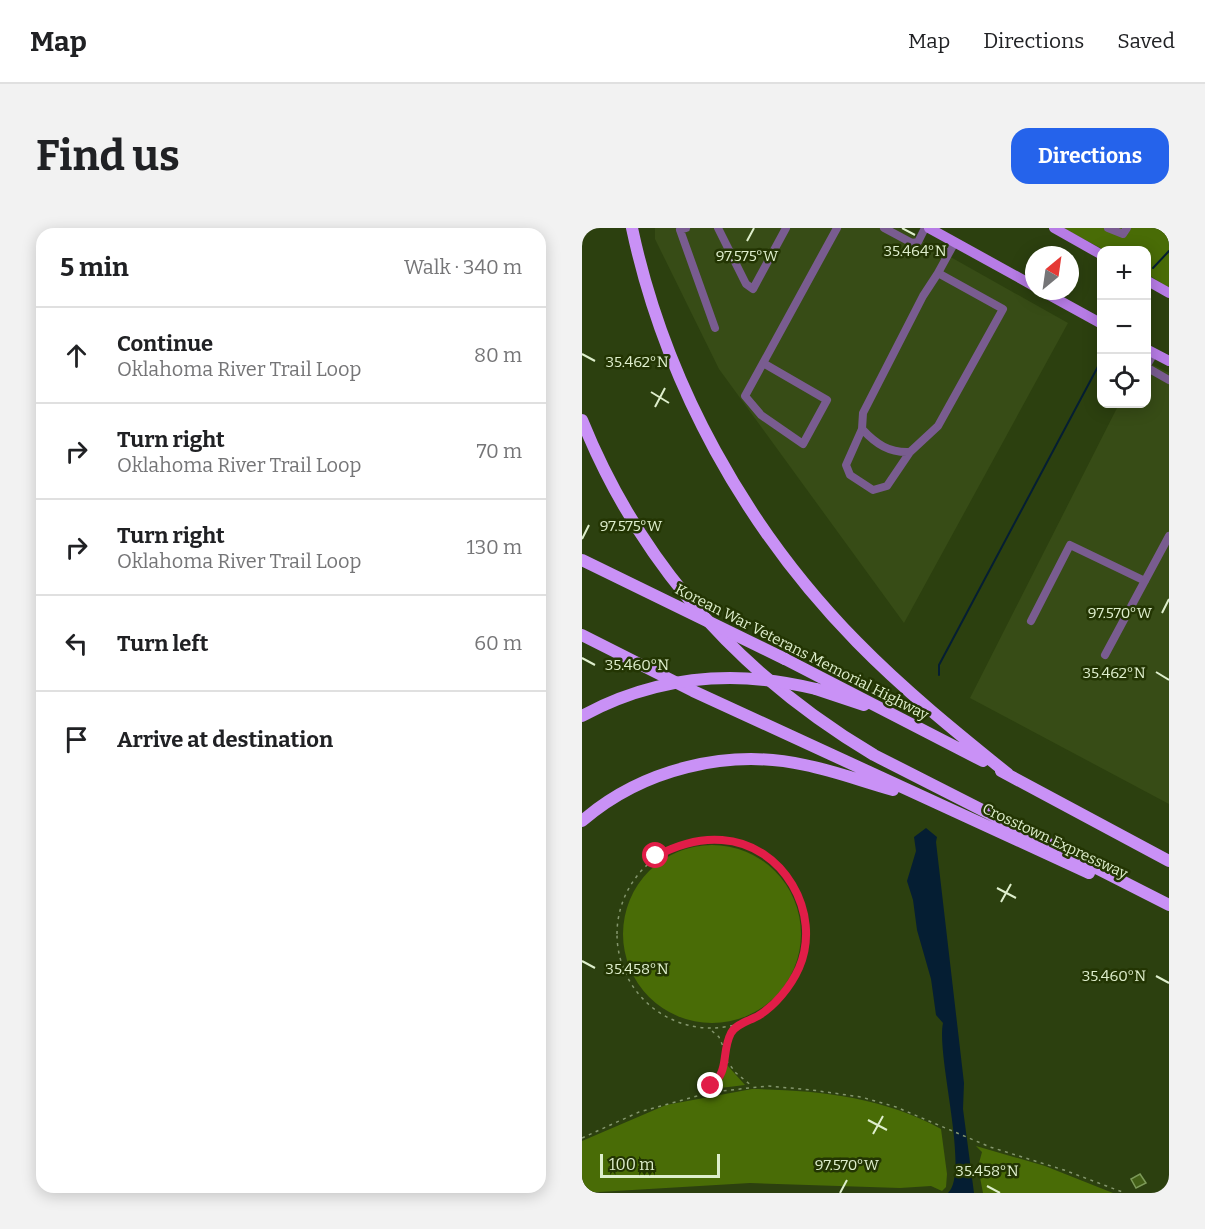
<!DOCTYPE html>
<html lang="en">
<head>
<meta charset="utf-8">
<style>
  :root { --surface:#fff; --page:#f2f2f2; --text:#202124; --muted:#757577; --line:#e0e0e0; --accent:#2563eb }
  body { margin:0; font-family:Bitter,serif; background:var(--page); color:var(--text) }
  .controls { position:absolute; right:18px; top:18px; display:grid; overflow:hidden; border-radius:12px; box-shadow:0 3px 15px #0003 }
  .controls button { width:54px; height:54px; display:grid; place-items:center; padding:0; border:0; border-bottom:2px solid var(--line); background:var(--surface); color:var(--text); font:30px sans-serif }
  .compass { position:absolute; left:443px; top:18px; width:54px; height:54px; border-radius:50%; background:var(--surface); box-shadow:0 3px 15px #0003; rotate:29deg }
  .scale { position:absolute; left:18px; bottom:15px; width:120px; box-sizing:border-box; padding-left:6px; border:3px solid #deeecc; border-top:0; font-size:16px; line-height:21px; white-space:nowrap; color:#deeecc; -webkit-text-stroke:4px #233503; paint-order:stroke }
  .stop { position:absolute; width:18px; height:18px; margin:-14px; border:4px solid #e11d48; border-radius:50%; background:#fff }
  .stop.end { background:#e11d48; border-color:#fff; box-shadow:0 2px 6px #0008 }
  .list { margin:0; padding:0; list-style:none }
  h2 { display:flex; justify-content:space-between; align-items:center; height:78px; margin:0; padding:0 24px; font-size:26px }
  h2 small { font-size:20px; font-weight:400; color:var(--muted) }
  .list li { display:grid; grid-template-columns:39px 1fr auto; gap:18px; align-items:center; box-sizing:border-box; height:96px; padding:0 24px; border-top:2px solid var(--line) }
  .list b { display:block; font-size:22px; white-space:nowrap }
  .list p { margin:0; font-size:20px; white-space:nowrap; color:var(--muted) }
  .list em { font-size:20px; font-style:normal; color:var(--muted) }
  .icon { flex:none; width:33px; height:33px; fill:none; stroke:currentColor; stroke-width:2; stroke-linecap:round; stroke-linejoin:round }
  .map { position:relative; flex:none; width:587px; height:965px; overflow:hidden; border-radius:18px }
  header { display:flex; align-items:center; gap:36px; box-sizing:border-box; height:84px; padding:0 30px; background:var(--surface); border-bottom:2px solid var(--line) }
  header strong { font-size:28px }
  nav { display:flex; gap:33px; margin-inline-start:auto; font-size:21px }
  .intro { display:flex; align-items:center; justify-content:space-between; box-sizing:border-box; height:144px; padding:0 36px }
  h1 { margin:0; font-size:42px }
  .button { padding:15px 27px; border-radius:18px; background:var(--accent); color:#fff; font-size:21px; font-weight:700 }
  main { display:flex; gap:36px; padding:0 36px }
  aside { flex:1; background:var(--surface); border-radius:18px; box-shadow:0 3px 15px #0003 }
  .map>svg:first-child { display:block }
</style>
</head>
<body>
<header>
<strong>Map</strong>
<nav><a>Map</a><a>Directions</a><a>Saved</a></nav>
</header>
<div class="intro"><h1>Find us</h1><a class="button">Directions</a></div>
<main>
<aside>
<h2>5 min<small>Walk · 340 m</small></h2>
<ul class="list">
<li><svg class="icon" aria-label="ahead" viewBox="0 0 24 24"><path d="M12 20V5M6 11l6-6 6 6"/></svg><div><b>Continue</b><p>Oklahoma River Trail Loop</p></div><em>80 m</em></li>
<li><svg class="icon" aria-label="right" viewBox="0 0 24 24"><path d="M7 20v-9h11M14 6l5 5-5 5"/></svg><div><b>Turn right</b><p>Oklahoma River Trail Loop</p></div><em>70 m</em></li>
<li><svg class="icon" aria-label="right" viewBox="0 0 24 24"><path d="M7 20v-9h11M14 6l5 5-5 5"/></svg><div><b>Turn right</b><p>Oklahoma River Trail Loop</p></div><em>130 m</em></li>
<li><svg class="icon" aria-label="left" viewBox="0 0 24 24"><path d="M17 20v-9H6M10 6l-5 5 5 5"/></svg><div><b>Turn left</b></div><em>60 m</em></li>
<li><svg class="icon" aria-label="arrive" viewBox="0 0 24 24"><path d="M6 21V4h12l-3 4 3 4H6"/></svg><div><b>Arrive at destination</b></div></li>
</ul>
</aside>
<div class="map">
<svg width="587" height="965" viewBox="0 0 587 965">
  <rect width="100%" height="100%" fill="#2c400f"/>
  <path fill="#374c16" d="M73,0H317L486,95L322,395L137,141L73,11Z
    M565,134L587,145V576L388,470L537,176H564Z"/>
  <path fill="#496c06" d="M481,0H587V60L565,46L564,22H522Z
    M41 706a89 89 0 1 1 178 0a89 89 0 1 1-178 0Z
    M145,837L163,857L130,861L141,850Z
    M170,861C234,862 302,869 359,901L365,946L364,959L360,963L349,958L318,960L168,955L0,965V913L84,877Z
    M394,918L463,938L531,965H401L396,939L400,924Z"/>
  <path fill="#051e33" d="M344,600L355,609L354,614L382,855L381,881L392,965H366C388,944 354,828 361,795L354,787L349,751L335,702L331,672L325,653L334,623L332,609Z"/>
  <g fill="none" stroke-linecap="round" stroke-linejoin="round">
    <path stroke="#051e33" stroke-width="2" d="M571,40L587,23
      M357,447V437L520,131"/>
  </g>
  <path fill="#446017" stroke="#7c9958" stroke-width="1.5" d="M558,946L564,955L554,960L549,951Z"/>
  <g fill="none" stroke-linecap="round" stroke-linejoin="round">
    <path stroke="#84966d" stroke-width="1.5" stroke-dasharray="3 4.5" stroke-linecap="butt" d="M35 706a94 94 0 1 1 188 0a94 94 0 1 1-188 0Z
      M130,803L137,809L143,823L154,799
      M118,866L138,850L144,832L154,845L170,858
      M0,910L57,884L130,864L186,858L230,862L279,869L314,879L408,919L482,942L543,965"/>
    <path stroke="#795c90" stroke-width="8" d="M104,0L98,2L133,100
      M136,0L164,56L171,61L204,0
      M302,0L330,15L336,14L343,0
      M526,0L541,6L545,0
      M356,45L341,68L281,185L280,201C294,216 307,225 328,224L356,198L421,81L356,45L373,14
      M572,125L564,139L587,152
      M181,135L245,172L221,216L179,187L163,168L255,0
      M280,201L264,237L268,247L291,262L305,258L328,224
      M449,393L488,317L563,353
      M523,427L587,308"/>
    <path stroke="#b77ce6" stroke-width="10" d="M347,0L452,58
      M472,0L520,27
      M564,52L587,65
      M460,63L520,96
      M564,121L587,133"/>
    <path stroke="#c991f6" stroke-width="12" d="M50,0C83,155 164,301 275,414C322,462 374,504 426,546
      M0,192C59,338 158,447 292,527L587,677
      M0,407L111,463L507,645
      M203,431L401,533
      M234,461L282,477
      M419,543L587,633
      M0,593C60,541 146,520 223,537C253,543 282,554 311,562"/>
    <path stroke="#c991f6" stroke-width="12" d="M0,332L203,431
      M0,488C74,448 153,441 234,461"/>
  </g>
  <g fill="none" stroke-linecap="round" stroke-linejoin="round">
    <path stroke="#e11d48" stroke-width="8" d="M74,628C95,617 117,610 140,612C201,616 241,685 217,740C209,758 193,778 176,788C167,793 154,796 149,805C139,824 148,843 129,858"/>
  </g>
  <path fill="none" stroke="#deeecc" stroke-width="2" d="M320,0L333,7M165,13L172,0M0,126L13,133M69,164L87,175M73,179L83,160M0,311L7,297M580,385L587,371M0,430L13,437M574,444L587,452M415,660L434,670M419,674L429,656M0,733L13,740M574,748L587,755M286,892L305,902M291,906L301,888M405,958L418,965M258,965L265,952"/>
  <g text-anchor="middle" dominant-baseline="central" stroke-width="5" stroke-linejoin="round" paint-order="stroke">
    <g font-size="15" fill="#deeecc" stroke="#233503">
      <text transform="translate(220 424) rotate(27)">Korean War Veterans Memorial Highway</text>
      <text transform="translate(473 613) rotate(25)">Crosstown Expressway</text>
    </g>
  </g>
  <g font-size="15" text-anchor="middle" fill="#deeecc" stroke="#233503" stroke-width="5" stroke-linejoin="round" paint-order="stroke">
    <text x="333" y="28">35.464°N</text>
    <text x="165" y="33">97.575°W</text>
    <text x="55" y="139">35.462°N</text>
    <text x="49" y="303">97.575°W</text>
    <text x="538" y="390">97.570°W</text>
    <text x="55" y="442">35.460°N</text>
    <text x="532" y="450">35.462°N</text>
    <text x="55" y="746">35.458°N</text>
    <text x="532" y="753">35.460°N</text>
    <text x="265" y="942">97.570°W</text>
    <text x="405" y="948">35.458°N</text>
  </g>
</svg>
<div class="controls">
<button>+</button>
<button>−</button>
<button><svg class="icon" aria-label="locate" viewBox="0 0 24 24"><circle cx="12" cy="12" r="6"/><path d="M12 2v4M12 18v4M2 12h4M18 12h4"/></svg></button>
</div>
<svg class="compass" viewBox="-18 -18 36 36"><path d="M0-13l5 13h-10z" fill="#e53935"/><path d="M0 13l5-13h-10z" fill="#757577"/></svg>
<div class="scale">100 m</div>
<div class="stop" style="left:74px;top:628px"></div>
<div class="stop end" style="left:129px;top:858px"></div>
</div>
</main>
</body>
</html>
